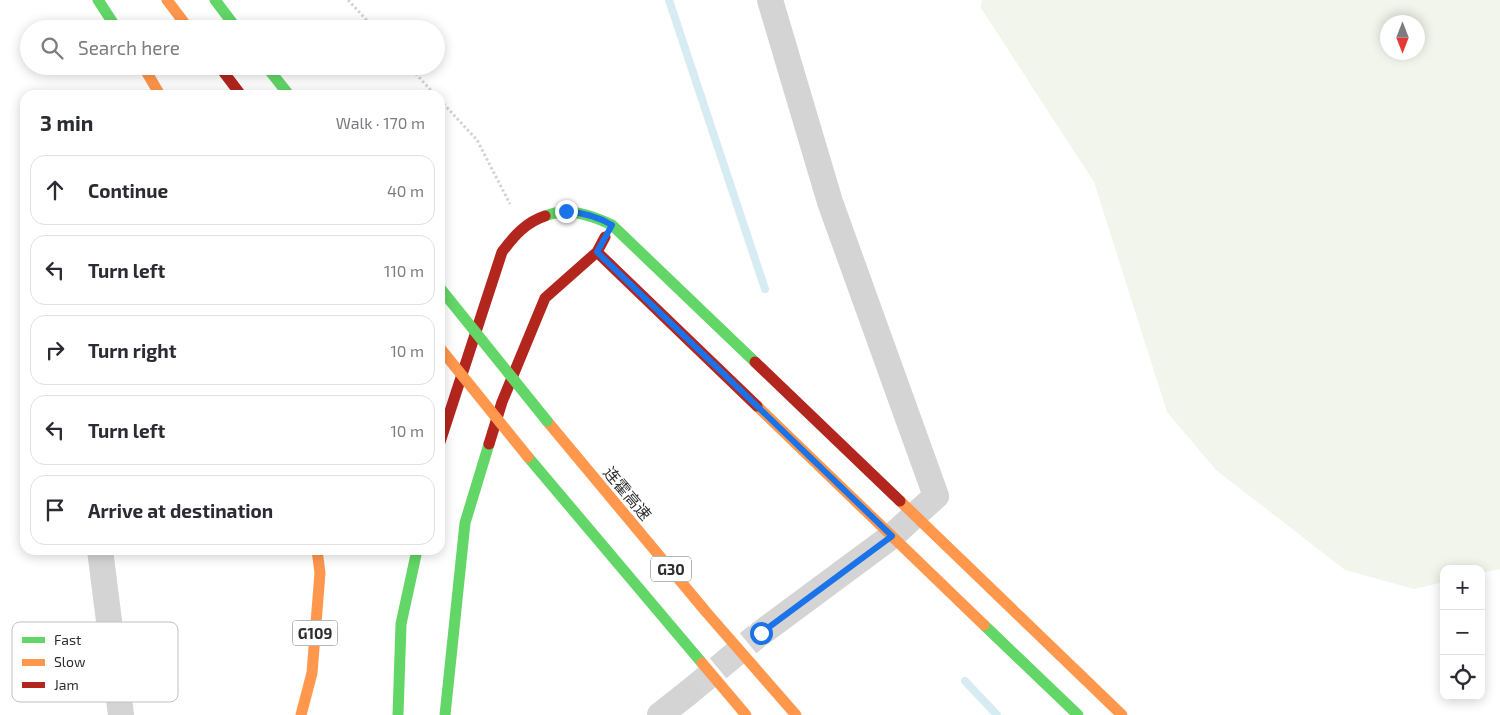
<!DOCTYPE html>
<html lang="en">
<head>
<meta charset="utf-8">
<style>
  :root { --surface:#fff; --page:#f7f7f7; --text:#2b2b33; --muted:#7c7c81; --line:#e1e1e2 }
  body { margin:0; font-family:"Exo 2","Noto Sans SC",sans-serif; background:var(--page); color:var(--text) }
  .controls { position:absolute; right:15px; bottom:15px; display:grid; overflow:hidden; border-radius:10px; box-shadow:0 2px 12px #0003 }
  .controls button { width:45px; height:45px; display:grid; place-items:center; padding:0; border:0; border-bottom:1px solid var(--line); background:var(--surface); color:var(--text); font:25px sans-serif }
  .compass { position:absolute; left:1380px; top:15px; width:45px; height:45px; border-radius:50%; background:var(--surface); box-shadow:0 2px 12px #0003; rotate:180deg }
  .stop { position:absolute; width:15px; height:15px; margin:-11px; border:4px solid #1a73e8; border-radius:50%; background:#fff }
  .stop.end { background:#1a73e8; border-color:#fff; box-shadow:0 1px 5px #0008 }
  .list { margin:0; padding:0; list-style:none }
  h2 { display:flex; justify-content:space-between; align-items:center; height:65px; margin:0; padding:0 20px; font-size:21px }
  h2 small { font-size:16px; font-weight:400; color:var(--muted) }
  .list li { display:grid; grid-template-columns:32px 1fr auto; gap:15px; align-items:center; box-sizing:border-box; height:70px; margin:0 10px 10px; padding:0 10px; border:1px solid var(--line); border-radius:15px }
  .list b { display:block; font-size:19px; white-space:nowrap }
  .list em { font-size:16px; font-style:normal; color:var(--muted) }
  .icon { flex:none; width:28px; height:28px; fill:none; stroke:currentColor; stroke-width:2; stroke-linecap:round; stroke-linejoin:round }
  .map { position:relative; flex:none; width:1500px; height:715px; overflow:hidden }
  .search { position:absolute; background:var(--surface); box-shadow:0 2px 12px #0003; left:20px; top:20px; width:425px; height:55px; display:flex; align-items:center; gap:12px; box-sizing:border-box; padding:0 18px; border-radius:28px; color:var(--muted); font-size:19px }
  .panel { position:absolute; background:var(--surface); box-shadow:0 2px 12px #0003; left:20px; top:90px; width:425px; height:465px; border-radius:15px }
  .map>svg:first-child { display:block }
</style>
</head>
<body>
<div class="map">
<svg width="1500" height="715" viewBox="0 0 1500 715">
  <rect width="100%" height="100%" fill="#fff"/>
  <path fill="#f1f5eb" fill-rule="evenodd" d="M982,0H1500V569L1481,573V569H1444V582L1414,589L1345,570L1216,470L1167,412L1094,182L981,8ZM1388,22H1418V52H1388Z"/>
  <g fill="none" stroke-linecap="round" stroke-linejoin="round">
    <path stroke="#d7ebf3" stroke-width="8" d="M669,0L765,289
      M965,681L997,715"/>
    <path stroke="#d5d5d5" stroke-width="26" stroke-dasharray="26 13" stroke-linecap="butt" d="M688,693L757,636"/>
    <path stroke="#d4d4d4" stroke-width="3" stroke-dasharray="2.5 2.5" stroke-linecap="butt" d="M348,0L375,29
      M409,66L435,95
      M440,100L477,140L510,204"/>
    <path stroke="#d4d4d4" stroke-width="26" d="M100,550L121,715
      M761,633L892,536L936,496L830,202L770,0
      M660,715L688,693"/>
    <path stroke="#63d668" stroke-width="11" d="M98,0L117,29
      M215,0L237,29
      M266,66L289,95
      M545,216C568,207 591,215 612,225L755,362
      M528,457L702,663
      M984,625L1078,715
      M398,715L401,624L417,550
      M445,715L465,523L489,444"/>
    <path stroke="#ff974d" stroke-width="11" d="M167,0L189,29
      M143,66L160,95
      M757,406L984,625
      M547,421L707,613L796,715
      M900,501L1122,715
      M702,663L746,715
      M301,715L312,673L320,573L317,550"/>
    <path stroke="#b3261e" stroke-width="11" d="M219,66L241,95
      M597,252L757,406
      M755,362L900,501
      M440,442L502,252C514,236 526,222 545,216
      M489,444L502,402L545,298L597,252L605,237"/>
    <path stroke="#63d668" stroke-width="11" d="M440,288L547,421"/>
    <path stroke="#ff974d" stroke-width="11" d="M440,348L528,457"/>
  </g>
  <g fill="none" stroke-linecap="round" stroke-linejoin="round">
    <path stroke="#1a73e8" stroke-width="6" d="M566,211C583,213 597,216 612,225L597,252L892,536L761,633"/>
  </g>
  <g text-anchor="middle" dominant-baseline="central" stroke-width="5" stroke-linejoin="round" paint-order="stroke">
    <g fill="#fff" stroke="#6d6d6d" stroke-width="1">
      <rect x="651" y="556.5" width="40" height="25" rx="4"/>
      <rect x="292.5" y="620.5" width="45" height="25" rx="4"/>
    </g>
    <g font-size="15" font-weight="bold" fill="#2f2f2f">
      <text x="671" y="569">G30</text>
      <text x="315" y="633">G109</text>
    </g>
    <g font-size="16" fill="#2f2f2f" stroke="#fff">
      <text transform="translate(628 493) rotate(50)">连霍高速</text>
    </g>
  </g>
  <rect x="12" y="622" width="166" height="80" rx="8" fill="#fff" stroke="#c1c1c1" stroke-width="1"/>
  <rect x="22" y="637" width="23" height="6" fill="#63d668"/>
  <rect x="22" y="659" width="23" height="7" fill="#ff974d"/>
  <rect x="22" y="682" width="23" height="6" fill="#b3261e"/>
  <g font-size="14" fill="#2f2f2f">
    <text x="54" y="645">Fast</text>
    <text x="54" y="667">Slow</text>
    <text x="54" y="690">Jam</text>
  </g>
</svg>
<div class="controls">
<button>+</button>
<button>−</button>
<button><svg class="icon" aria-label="locate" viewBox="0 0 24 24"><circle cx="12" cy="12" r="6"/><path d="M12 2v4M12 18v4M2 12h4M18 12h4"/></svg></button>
</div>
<svg class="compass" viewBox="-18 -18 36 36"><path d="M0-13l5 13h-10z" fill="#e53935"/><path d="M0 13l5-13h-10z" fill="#7c7c81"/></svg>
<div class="stop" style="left:761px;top:633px"></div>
<div class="stop end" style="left:566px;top:211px"></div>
<div class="search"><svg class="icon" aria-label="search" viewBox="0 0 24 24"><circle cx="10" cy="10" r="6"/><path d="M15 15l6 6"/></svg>Search here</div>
<section class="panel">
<h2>3 min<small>Walk · 170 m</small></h2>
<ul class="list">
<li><svg class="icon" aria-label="ahead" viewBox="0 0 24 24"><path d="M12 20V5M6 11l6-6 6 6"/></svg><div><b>Continue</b></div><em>40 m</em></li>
<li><svg class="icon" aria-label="left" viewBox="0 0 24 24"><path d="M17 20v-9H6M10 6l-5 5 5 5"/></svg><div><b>Turn left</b></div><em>110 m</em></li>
<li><svg class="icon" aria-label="right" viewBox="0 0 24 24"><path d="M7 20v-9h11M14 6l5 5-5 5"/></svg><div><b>Turn right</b></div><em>10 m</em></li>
<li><svg class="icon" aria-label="left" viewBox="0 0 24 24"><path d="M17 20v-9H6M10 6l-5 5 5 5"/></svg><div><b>Turn left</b></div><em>10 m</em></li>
<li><svg class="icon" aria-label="arrive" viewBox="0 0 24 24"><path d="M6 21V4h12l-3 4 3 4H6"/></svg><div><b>Arrive at destination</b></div></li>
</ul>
</section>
</div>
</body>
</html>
